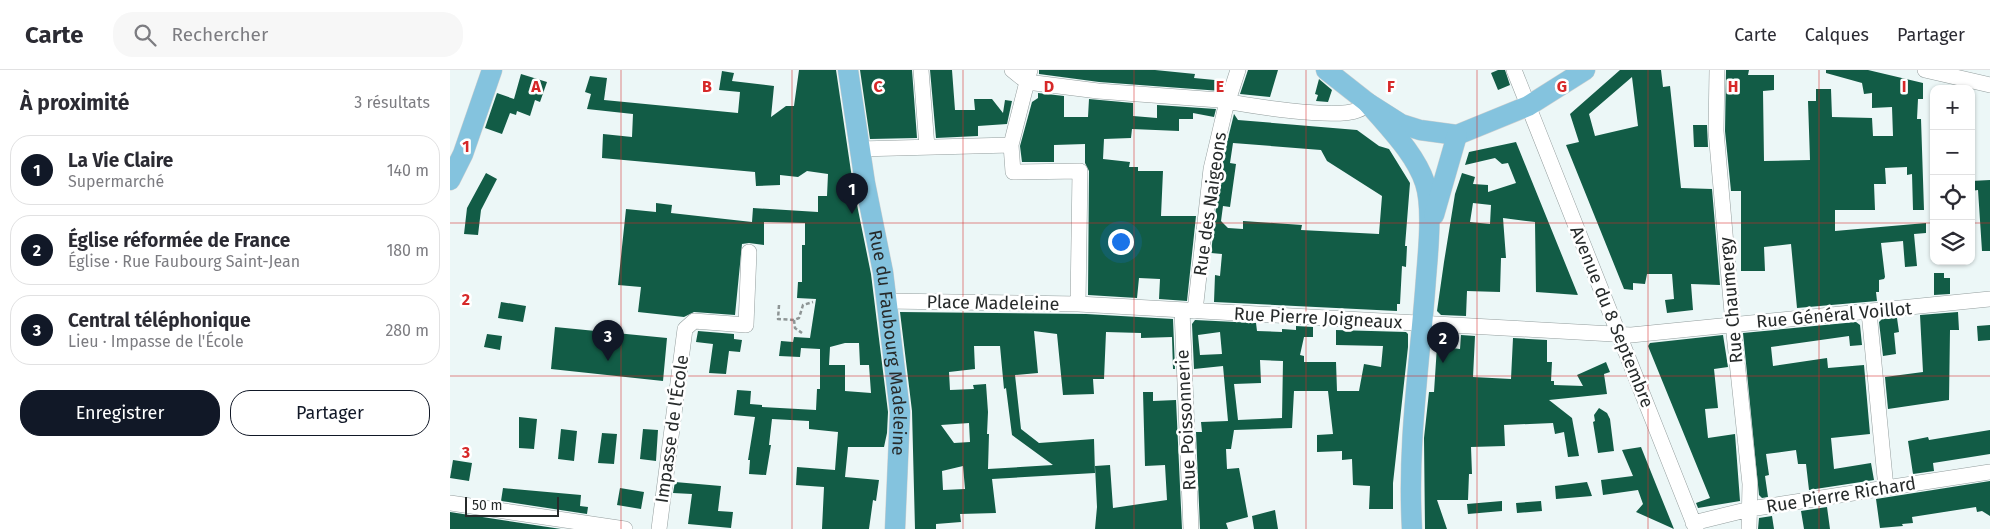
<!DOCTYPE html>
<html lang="fr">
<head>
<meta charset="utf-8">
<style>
  :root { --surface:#fff; --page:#f7f7f7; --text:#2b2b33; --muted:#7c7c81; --line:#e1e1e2; --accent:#111827 }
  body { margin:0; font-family:"Fira Sans",sans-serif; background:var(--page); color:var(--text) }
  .controls { position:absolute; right:15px; top:15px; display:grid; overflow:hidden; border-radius:10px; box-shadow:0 1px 4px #0004 }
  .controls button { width:45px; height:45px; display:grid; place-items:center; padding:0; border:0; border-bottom:1px solid var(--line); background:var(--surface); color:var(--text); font:25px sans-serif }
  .scale { position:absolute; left:15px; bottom:12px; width:94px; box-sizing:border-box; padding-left:5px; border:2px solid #272b2b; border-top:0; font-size:14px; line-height:18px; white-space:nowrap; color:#272b2b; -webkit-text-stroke:4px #fff; paint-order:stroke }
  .you { position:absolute; left:670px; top:171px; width:18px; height:18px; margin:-12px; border:4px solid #fff; border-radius:50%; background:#1a73e8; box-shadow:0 0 0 8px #1a73e833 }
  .badge { display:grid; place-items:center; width:32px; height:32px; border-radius:50%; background:var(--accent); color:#fff; font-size:16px; font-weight:700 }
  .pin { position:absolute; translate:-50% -41px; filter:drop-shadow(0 1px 2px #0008) }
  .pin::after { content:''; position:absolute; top:26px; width:18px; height:15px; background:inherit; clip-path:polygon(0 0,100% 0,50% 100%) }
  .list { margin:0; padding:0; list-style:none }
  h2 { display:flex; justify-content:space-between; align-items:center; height:65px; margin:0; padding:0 20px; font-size:21px }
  h2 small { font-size:16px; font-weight:400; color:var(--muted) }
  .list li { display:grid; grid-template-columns:32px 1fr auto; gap:15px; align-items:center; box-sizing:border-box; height:70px; margin:0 10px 10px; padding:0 10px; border:1px solid var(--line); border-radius:20px }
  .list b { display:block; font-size:19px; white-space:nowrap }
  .list p { margin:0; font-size:16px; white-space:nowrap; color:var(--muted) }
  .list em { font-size:16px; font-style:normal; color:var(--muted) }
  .actions { display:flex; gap:10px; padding:15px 20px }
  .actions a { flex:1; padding:11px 0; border:1px solid var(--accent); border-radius:20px; text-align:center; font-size:18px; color:var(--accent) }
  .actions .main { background:var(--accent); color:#fff }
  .icon { flex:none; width:28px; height:28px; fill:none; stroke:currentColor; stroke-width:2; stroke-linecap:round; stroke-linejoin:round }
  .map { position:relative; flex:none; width:1540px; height:459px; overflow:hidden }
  header { display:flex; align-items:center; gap:30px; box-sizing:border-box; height:70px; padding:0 25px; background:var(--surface); border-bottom:1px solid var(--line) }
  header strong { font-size:24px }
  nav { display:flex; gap:28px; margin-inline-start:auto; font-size:18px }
  .search { width:350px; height:45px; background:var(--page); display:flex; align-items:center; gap:12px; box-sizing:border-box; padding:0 18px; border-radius:20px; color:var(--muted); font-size:19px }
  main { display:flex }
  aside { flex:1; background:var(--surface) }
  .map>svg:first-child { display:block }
</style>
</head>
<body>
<header>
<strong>Carte</strong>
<div class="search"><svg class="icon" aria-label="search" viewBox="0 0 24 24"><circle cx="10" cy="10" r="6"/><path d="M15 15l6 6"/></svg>Rechercher</div>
<nav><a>Carte</a><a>Calques</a><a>Partager</a></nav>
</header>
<main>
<aside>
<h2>À proximité<small>3 résultats</small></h2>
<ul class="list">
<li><span class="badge">1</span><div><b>La Vie Claire</b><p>Supermarché</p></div><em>140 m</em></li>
<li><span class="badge">2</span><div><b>Église réformée de France</b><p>Église · Rue Faubourg Saint-Jean</p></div><em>180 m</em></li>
<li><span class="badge">3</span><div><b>Central téléphonique</b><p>Lieu · Impasse de l'École</p></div><em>280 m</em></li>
</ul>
<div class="actions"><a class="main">Enregistrer</a><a>Partager</a></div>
</aside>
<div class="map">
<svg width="1540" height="459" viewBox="0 0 1540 459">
  <rect width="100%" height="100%" fill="#ecf7f7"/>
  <path fill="#125c46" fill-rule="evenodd" d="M349,0H386L403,115L421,204L438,342L437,363L434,377H398L395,407L429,410L426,431L423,430L419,459H372L374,417L346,415L347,397L385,400L388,362L359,359V351L322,349L319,375H321L316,405L299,404L300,390H298L305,347L284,345L287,320L301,321L300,334L312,335V337L366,340L367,319H370V279L351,278L350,287L329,286L331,271L343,272L344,267L360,268L366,229L347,228L348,212H352V175H355V153L314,152V175L299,173L292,174L285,245L244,242L234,247L188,242L191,217L168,215L176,139L206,142V133L222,135L221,143L302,152L303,138L368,142V126H377L378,104L357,101L348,107L330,105V115L306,116L305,102L152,88L153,64L182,67L183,44L137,39L141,24L135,22L140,6L157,8L154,30L288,43L290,22L269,20L272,1L284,3L282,11L324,16L321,47L336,36H344ZM395,273H409L410,295H419L421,323L395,321V295H379L380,277Z
    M410,0H462L467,68L420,69Z
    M480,0H502L505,40H525L524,29H542L553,43L555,30L562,31L557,54L528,56V66L486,68Z
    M589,0H705L745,4L744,8L775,11L771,21L649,12L589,4Z
    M798,0H828L820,27L790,24Z
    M1048,0H1055L1060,15L1048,20L1041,3Z
    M1170,0H1211L1213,17L1220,16L1231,118L1262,119L1270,215L1241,214L1243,240L1217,243L1215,230L1224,229L1222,204H1197L1195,214L1183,213V220L1174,219L1116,75L1129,72L1120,44ZM1182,7L1188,56L1145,66L1139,44Z
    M1276,0H1299L1298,5H1324V20L1313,21L1314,91L1360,90L1358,31H1366V19H1381L1382,47L1422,48L1423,66H1443L1442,37L1422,38V23L1414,24L1412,13L1376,3V0H1418L1473,13V29H1468L1467,49H1471L1474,140H1463L1462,104L1457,105V97L1435,98L1436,114H1424L1425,140H1385V161L1476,153V163L1464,164L1467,196L1455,197L1453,171L1431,173L1435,207L1434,209L1429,210V222H1426L1427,231L1347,238L1341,174L1314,177L1315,201H1291V121H1281L1275,61Z
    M71,4L97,12L90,32L85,30L80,46L67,41L66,45L60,43L52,64L35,58L47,23L64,29Z
    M869,9L882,20L878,32L866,31L868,25L865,24Z
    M588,23L614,26V47H638L639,29L683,33V46L707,48V35L766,39L764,47L743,43V49H729V61L682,59L681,68L654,69L653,89L680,92L679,97H688V101H713L711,146H746L737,231L709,229L710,209L689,208L687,228L638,225L639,101L635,93V74L604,75V92H572L570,76L582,32L588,28Z
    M784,44L788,50L907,60L929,76L939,79L960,113L955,176H957L956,197L952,196L950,234H947V241L764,232L765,205L770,206L772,184L761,183L770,101ZM783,73L871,80L877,91L932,126L929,164L851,160L852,155L793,151V159L778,158L771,151L773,136L780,137L786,94L780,93Z
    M1243,55H1257L1258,77H1244Z
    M1066,72L1128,225L1086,222L1085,152L1053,148L1056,188H1051L1050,222L1017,221L1016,246L991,245L987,241L994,192L1005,124L1012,103L1025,107L1023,114L1038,115V122L1066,113L1058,93L1052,94L1045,88L1015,95L1019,82ZM1023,133L1041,135L1040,154L1020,152Z
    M36,103L47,109L31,140L28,165L14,164L17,138Z
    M1540,110V181H1532L1528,120L1521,121V111Z
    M1484,203H1494V208H1500V224L1484,225Z
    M51,232L76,236L73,252L48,248Z
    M450,242L636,244L723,249L725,299H723L722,267L691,268V263L656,262L654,309H643L644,324L613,325L607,264L584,261L588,303L565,305L571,359L589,373L644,369L645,403L542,409L546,443L510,444L511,452L486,454V459H465L462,341ZM524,276H550L554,319L556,318L562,365L603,395L538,399L539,364H537L538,342L536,314L523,315L524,319L500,320L499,302L525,299ZM519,353L520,372L504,373L491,355ZM513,396L515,419L493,420L492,401Z
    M1508,242L1509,260H1500L1499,330L1438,339L1435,307L1473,302L1470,245Z
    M1447,248L1449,262L1444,263L1446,284L1433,286L1429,252L1432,249Z
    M745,250L806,253L807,261L832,262V259L846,260V256L863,257V267H854L850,285L854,286V292H886L887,321H909L914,294L931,297L933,276L886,275V260L956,262L958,264V277L943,413V439H919L920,416L903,415L902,389L892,390V381L867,382V365L883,364L878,321H844L842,358L784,360L781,379H776L777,399L789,398L798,447L776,453L778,459H750L746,362H752L751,352L778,351L773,296L744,299L742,254ZM770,262L772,284L750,285L748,265ZM810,290L833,291L832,348L788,350L784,314L811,313Z
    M1406,252L1410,255L1412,275L1400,276L1399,266L1321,277L1323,296L1377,288L1378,298L1414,295L1420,364L1381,368L1384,399L1421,393L1424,410L1359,420L1356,394H1348L1346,380L1316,384L1319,405L1315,406L1318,427L1312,428L1309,425L1293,263Z
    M1540,255V270L1528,271L1527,256Z
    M105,257L217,268L213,311L101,299Z
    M248,261L284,264V269L292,270L290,282L279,281L276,304L259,303L263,274L246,272Z
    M37,264L52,266L50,280L34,277Z
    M1011,265L1025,266L1023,307L1061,309L1063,268L1097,270V292H1102L1101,311H1104V315L1133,316L1127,305L1156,292L1160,302L1154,304L1157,324L1099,330L1122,348L1129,386L1118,387L1114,362L1105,364L1103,353L1054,355L1055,376L1021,377L1022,404H1019L1018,430H987L997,459H975L974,368L979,322H984L987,276L1010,279Z
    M1273,265L1278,297L1264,299L1268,338L1255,339L1258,368L1285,364L1290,431L1248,438L1246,433L1260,428L1198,276L1200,273Z
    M693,322H703V331L726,330L732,459H645L647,437L645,396L660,395L663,438L717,430L715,395L695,396Z
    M1149,338L1157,343L1160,349L1164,381L1148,383L1143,352L1145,351L1144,345Z
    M69,347L87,349L84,379L69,378Z
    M111,359L127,361L124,391L108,389Z
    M193,359L208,360L206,391L190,389Z
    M1540,360V384L1483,393L1484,401L1463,404L1458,371L1478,367L1479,370Z
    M152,363L167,364L164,394L148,393Z
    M1191,377L1207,417L1224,459L1186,442L1193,434L1188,420L1153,425L1151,410L1183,406L1172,380Z
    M3,390L22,393L19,411L0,408Z
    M1540,411V446L1532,441L1527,442L1526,437L1462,447L1463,453L1452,454L1453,456L1430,458L1426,429Z
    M225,412L271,416L268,441L283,442L281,458L238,454L242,424L223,423Z
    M1137,412L1142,426L1106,429L1105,416Z
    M53,418L131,425L130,436L138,437L137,444L51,431Z
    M170,418L194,422L191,439L167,435Z
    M1052,431V441L1018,444L1017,434Z
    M1091,431L1092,441L1067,443L1066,433Z
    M1377,437L1380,459H1354L1351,441Z
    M825,440L828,459H804L802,446Z
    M0,442L111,459H0Z
    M1322,446L1324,459H1308L1309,448Z"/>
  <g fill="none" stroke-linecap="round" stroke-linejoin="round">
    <defs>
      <path id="minor" d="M471,0L477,77
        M562,0L577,12L648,21L769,30C796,35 884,50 908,40C912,39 915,36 918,33
        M580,0L561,75L563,102L630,101L628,234
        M1064,0L1246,459
        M1267,0L1266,61L1283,254L1300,414L1299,459
        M1475,0L1540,15
        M409,79L561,75
        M437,231L628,234L1181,265L1540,229
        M732,240L741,459
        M745,241L761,99L775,40L788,0
        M1419,242L1436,418
        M0,433L175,459
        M1243,453L1300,439L1540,402
        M209,459L235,259L244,251L296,255L299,182"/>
      <g id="major">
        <path id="s1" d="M398,0L415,113L433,202L450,342L445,459"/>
        <path d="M876,0L918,33L951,54L970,60L1007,65L1078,36L1135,0"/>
        <path d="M918,33C938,57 965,83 975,113C983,137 978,183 976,208C970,293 957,373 962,459"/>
        <path d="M0,110L13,84L42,0"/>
        <path d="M984,145L1007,65"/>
      </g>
    </defs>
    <use href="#minor" stroke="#949e9e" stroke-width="16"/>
    <use href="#major" stroke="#cfd0d0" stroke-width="21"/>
    <path stroke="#8e9595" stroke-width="2.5" stroke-dasharray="4 2.5" stroke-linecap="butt" d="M329,235L328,249L344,250L349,248L353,235L363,232
      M344,250L345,258L352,263"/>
    <use href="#minor" stroke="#fff" stroke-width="15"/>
    <use href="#major" stroke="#84c3de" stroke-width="20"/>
  </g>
  <path fill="none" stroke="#d62828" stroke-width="1" stroke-opacity="0.55" d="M171,0V459M342,0V459M513,0V459M684,0V459M856,0V459M1027,0V459M1198,0V459M1369,0V459M0,153H1484M1521,153H1540M0,306H1540"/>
  <g text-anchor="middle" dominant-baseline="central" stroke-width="5" stroke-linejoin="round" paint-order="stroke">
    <g font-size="18" fill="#272b2b" stroke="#fff">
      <text transform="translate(760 134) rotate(-82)">Rue des Naigeons</text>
      <text transform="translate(1281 230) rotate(-95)">Rue Chaumergy</text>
      <text transform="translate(543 233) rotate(1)">Place Madeleine</text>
      <text transform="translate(1384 245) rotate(-5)">Rue Général Voillot</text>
      <text transform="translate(1162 247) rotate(68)">Avenue du 8 Septembre</text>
      <text transform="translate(868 248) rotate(3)">Rue Pierre Joigneaux</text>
      <text stroke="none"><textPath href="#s1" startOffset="276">Rue du Faubourg Madeleine</textPath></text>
      <text transform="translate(736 350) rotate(-93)">Rue Poissonnerie</text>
      <text transform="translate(222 359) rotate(-82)">Impasse de l'École</text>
      <text transform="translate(1391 425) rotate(-9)">Rue Pierre Richard</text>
    </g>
  </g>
  <g font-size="16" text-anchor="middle" font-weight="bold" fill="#d62828" stroke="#fff" stroke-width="5" stroke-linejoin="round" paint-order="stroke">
    <text x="86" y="22">A</text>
    <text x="257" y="22">B</text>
    <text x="428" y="22">C</text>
    <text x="599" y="22">D</text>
    <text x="770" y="22">E</text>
    <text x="941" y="22">F</text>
    <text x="1112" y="22">G</text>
    <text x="1283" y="22">H</text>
    <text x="1454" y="22">I</text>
    <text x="16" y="82">1</text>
    <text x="16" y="235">2</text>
    <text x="16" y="388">3</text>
  </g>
</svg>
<div class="controls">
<button>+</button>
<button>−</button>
<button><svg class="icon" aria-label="locate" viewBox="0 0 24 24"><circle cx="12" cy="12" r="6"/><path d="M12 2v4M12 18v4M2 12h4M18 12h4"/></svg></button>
<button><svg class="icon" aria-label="layers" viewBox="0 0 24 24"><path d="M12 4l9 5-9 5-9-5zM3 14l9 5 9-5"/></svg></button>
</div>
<div class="scale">50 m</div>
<div class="you"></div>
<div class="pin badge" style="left:402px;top:144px">1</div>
<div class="pin badge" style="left:993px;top:293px">2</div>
<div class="pin badge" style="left:158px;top:291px">3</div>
</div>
</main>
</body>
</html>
